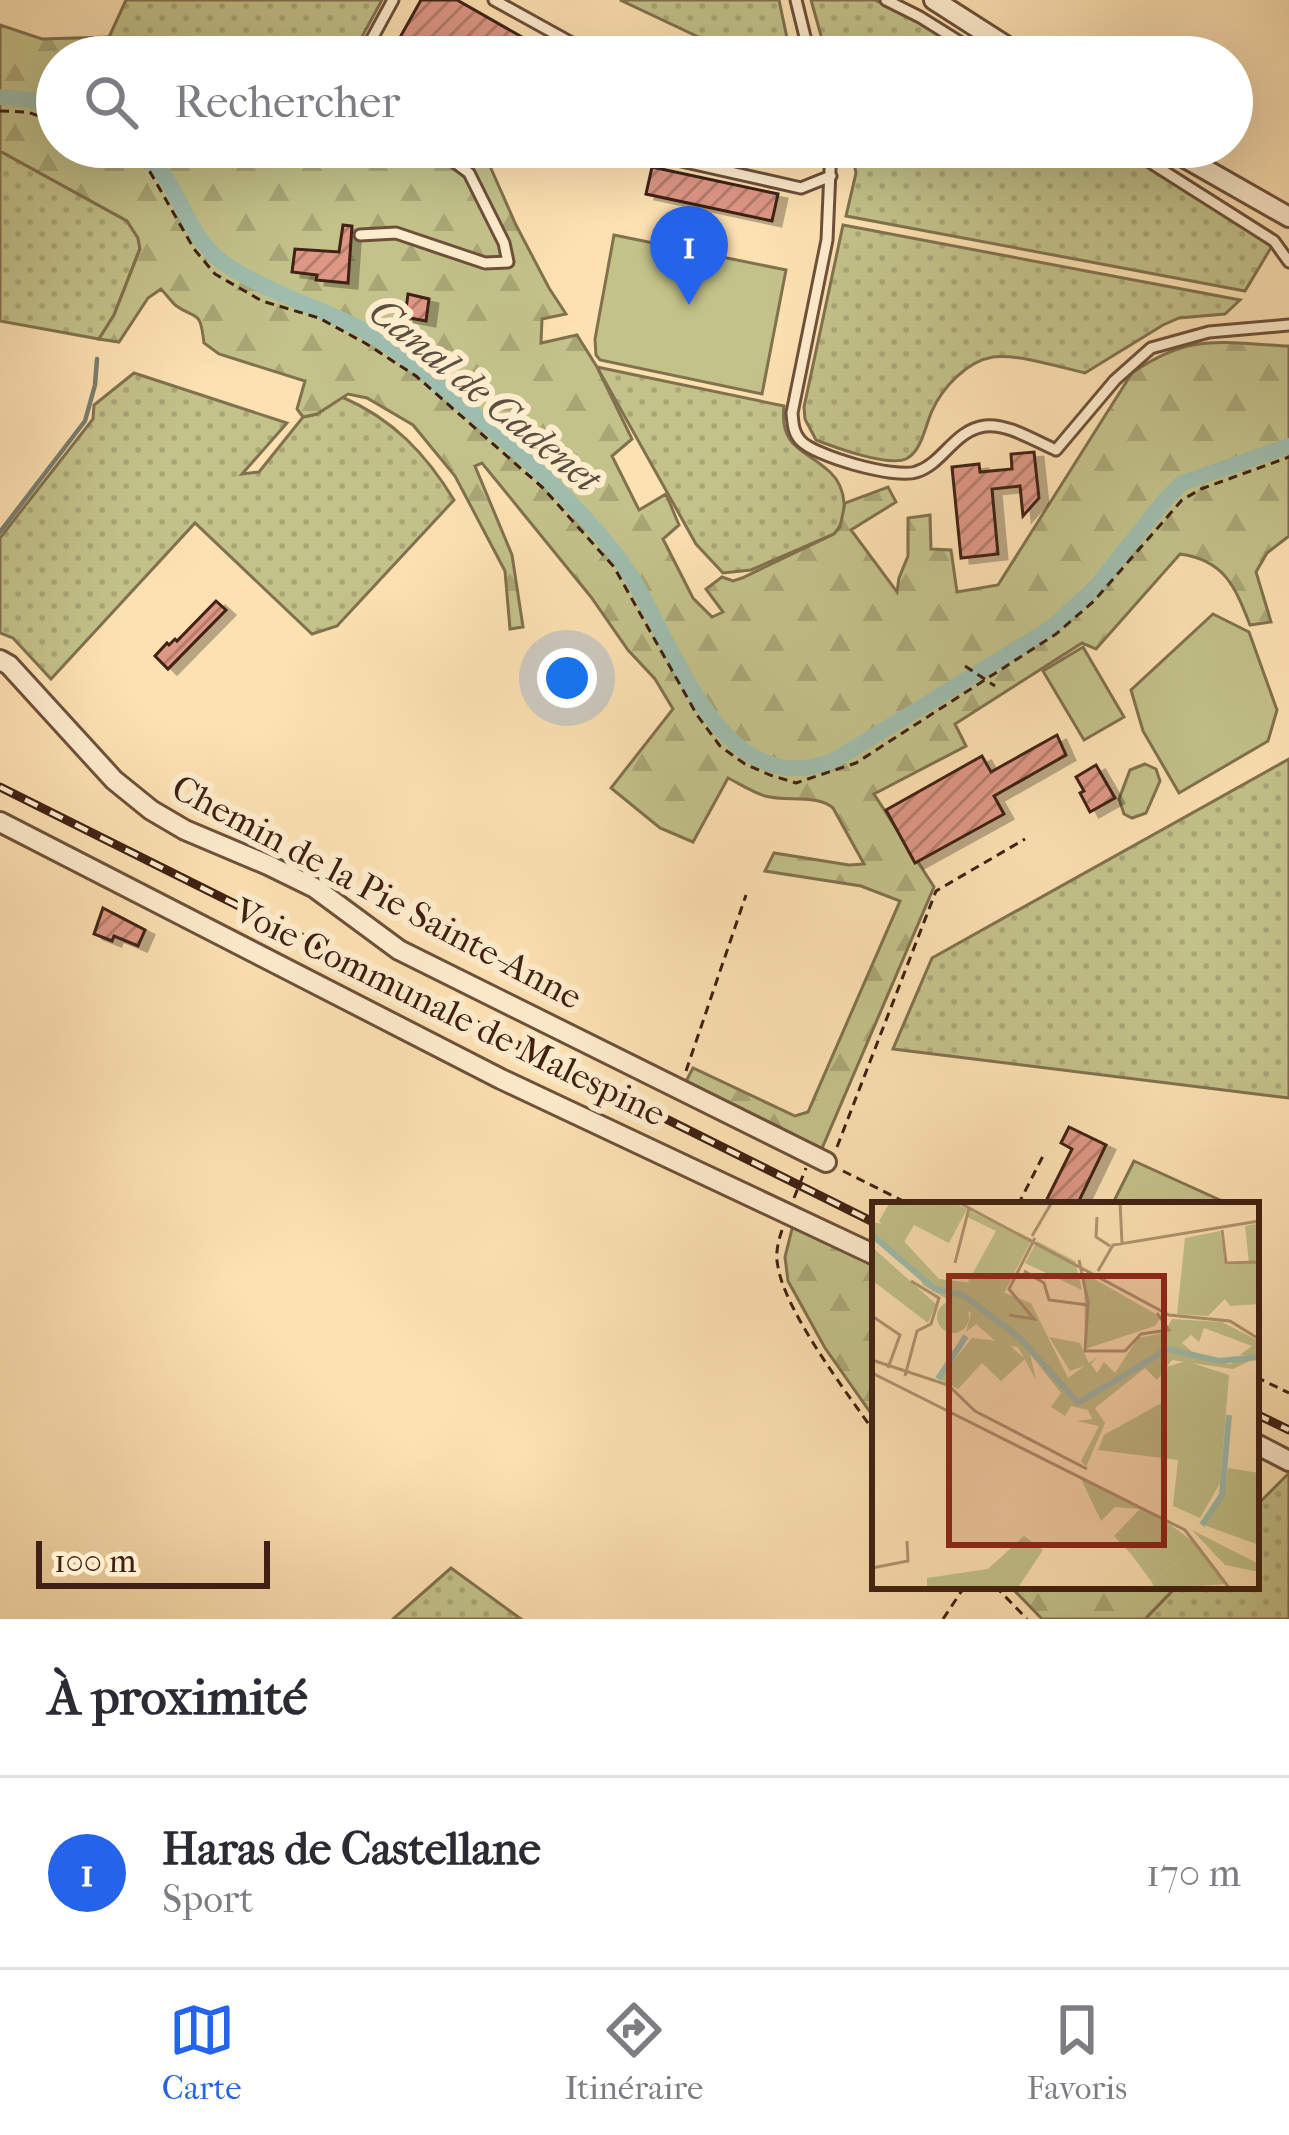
<!DOCTYPE html>
<html lang="fr">
<head>
<meta charset="utf-8">
<style>
  :root { --surface:#fff; --page:#f7f7f7; --text:#2b2b33; --muted:#7c7c81; --line:#e1e1e2; --accent:#2563eb }
  body { margin:0; font-family:"IM FELL French Canon",serif; background:var(--page); color:var(--text) }
  .scale { position:absolute; left:36px; bottom:30px; width:234px; box-sizing:border-box; padding-left:12px; border:6px solid #3f2012; border-top:0; font-size:33px; line-height:42px; white-space:nowrap; color:#3f2012; -webkit-text-stroke:9px #feeccd; paint-order:stroke }
  .you { position:absolute; left:567px; top:678px; width:42px; height:42px; margin:-30px; border:9px solid #fff; border-radius:50%; background:#1a73e8; box-shadow:0 0 0 18px #1a73e833 }
  .badge { display:grid; place-items:center; width:78px; height:78px; border-radius:50%; background:var(--accent); color:#fff; font-size:39px; font-weight:700 }
  .pin { position:absolute; translate:-50% -99px; filter:drop-shadow(0 3px 6px #0008) }
  .pin::after { content:''; position:absolute; top:63px; width:42px; height:36px; background:inherit; clip-path:polygon(0 0,100% 0,50% 100%) }
  .list { margin:0; padding:0; list-style:none }
  h2 { display:flex; justify-content:space-between; align-items:center; height:156px; margin:0; padding:0 48px; font-size:51px }
  h2 small { font-size:39px; font-weight:400; color:var(--muted) }
  .list li { display:grid; grid-template-columns:78px 1fr auto; gap:36px; align-items:center; box-sizing:border-box; height:192px; padding:0 48px; border-top:3px solid var(--line) }
  .list b { display:block; font-size:45px; white-space:nowrap }
  .list p { margin:0; font-size:39px; white-space:nowrap; color:var(--muted) }
  .list em { font-size:39px; font-style:normal; color:var(--muted) }
  .icon { flex:none; width:66px; height:66px; fill:none; stroke:currentColor; stroke-width:2; stroke-linecap:round; stroke-linejoin:round }
  .map { position:relative; flex:none; width:1289px; height:1619px; overflow:hidden }
  .search { position:absolute; background:var(--surface); box-shadow:0 12px 48px #0002; left:36px; right:36px; top:36px; height:132px; display:flex; align-items:center; gap:30px; box-sizing:border-box; padding:0 42px; border-radius:66px; color:var(--muted); font-size:45px }
  .sheet { height:348px; background:var(--surface) }
  nav { display:flex; justify-content:space-around; align-items:center; box-sizing:border-box; height:168px; border-top:3px solid var(--line); background:var(--surface); font-size:33px; color:var(--muted) }
  nav a { display:grid; justify-items:center; gap:6px }
  nav .on { color:var(--accent) }
  .map>svg:first-child { display:block }
</style>
</head>
<body>
<div class="map">
<svg width="1289" height="1619" viewBox="0 0 1289 1619">
  <defs>
    <pattern id="grass-dots" width="8" height="8" patternUnits="userSpaceOnUse" patternTransform="scale(3)"><rect width="8" height="8" fill="#c3c28a"/><path d="M2 2h.1M6 6h.1" fill="none" stroke="#a9a676" stroke-width="1.8" stroke-linecap="round"/></pattern>
    <pattern id="forest-firs" width="22" height="20" patternUnits="userSpaceOnUse" patternTransform="scale(3)"><rect width="22" height="20" fill="#c3c28a"/><path d="M5 1l3.5 6h-7zM16 11l3.5 6h-7z" fill="#a9a676"/></pattern>
    <pattern id="building-hatch" width="6" height="6" patternUnits="userSpaceOnUse" patternTransform="scale(3)"><rect width="6" height="6" fill="#de9785"/><path d="M-1 1l2-2M0 6l6-6M5 7l2-2" fill="none" stroke="#b57b6b"/></pattern>
    <filter id="shadow"><feDropShadow dx="9" dy="5" stdDeviation="0" flood-color="#0004"/></filter>
  </defs>
  <rect width="100%" height="100%" fill="#fde1b2"/>
  <filter id="stains"><feTurbulence type="fractalNoise" baseFrequency=".00167" numOctaves="4"/><feColorMatrix values="0 0 0 0 .2 0 0 0 0 .09 0 0 0 0 .02 0 0 0 .5 -.17"/></filter>
  <radialGradient id="worn" r=".72"><stop offset=".6" stop-color="#630" stop-opacity="0"/><stop offset="1" stop-color="#630" stop-opacity=".3"/></radialGradient>
  <path fill="url(#grass-dots)" stroke="#81714e" stroke-width="3" d="M126,0H382L351,57H216L188,46L109,37Z
    M620,0H779L791,57H741Z
    M811,0H875L915,20L973,57H827Z
    M851,147H1116L1272,246L1245,291L846,216L856,173Z
    M0,151L127,221L138,238L140,248L114,315L99,339L0,321Z
    M843,225L1240,300L1225,314L1179,318L1163,325L1085,373C1059,367 1019,354 993,357C967,361 942,388 932,411C925,426 922,451 906,459C888,467 834,447 816,440L805,419L804,407Z
    M597,367L784,406C779,449 806,449 830,472C847,488 849,518 834,534L751,570L723,573L696,544Z
    M134,373L287,423L242,474L259,472L303,417L317,414L342,397C393,419 426,454 454,500L337,626L312,634L195,523L51,679L13,638L0,633V538L93,419L94,405Z
    M1289,759V1098L893,1049L932,958Z
    M1289,1473V1619H1145L1177,1586H1256V1506Z
    M451,1568L521,1619H393Z"/>
  <path fill="url(#forest-firs)" stroke="#81714e" stroke-width="3" d="M0,25L42,39L109,37L188,46L216,57H57V147H463L489,164L516,225L549,288L566,314L542,319L541,343L577,335L597,367L632,439L612,456L639,510L666,494L679,525L663,539L693,598L712,617L723,612L706,589L722,577L733,581L742,578L834,534L840,527L845,503L888,487L896,502L851,530L897,592L899,578L908,556V518L930,515L931,549L951,550L957,592L998,585L1132,373C1191,332 1221,343 1289,346V536L1267,553L1256,572L1271,622L1250,625C1235,586 1224,560 1180,554L1096,649L1082,643L955,724L966,746L874,794L934,887L820,1153L684,1085L693,1068L795,1116L808,1112L900,901L861,886L765,871L774,853L849,865L864,864L833,808C817,794 786,802 765,796C752,792 740,784 728,778L693,842L660,828L611,788L673,709L655,679L628,650L591,597L482,463L475,466L512,555L523,627L510,629L505,571L455,476L413,425L367,398L348,394L317,414L303,417L297,409L305,381L219,354L204,343C200,308 197,321 175,305C174,304 162,290 161,289L148,298L119,342L99,339L114,315L140,249L138,238L127,221L0,151Z
    M793,1225L875,1266V1419L825,1348L788,1281L785,1257Z
    M1010,1586H1177L1145,1619H1042Z"/>
  <path fill="#c3c28a" stroke="#81714e" stroke-width="3" d="M614,235L786,270L762,394L600,360L596,355L595,339Z
    M1213,614L1249,632L1277,710L1268,741L1179,793L1143,731L1131,690Z
    M1083,647L1124,717L1084,740L1043,671Z
    M1145,764L1156,769L1160,781L1146,813L1132,818L1124,814L1119,799L1130,770Z
    M1134,1161L1231,1205H1112Z"/>
  <g fill="none" stroke-linecap="round" stroke-linejoin="round">
    <path stroke="#797e70" stroke-width="4.5" d="M0,532L85,421L95,385L97,359"/>
    <path stroke="#9fbdae" stroke-width="16" d="M0,97L32,100L57,108
      M124,147C135,155 153,160 161,171C183,201 191,238 221,261C265,293 321,307 368,333C402,352 432,379 462,404C519,451 572,498 618,557C672,627 712,806 833,761L1051,628L1095,588L1165,500L1182,483L1289,446"/>
  </g>
  <path fill="url(#building-hatch)" stroke="#3f2012" stroke-width="3" filter="url(#shadow)" d="M421,0H457L557,57H389Z
    M652,167L778,194L772,221L646,194Z
    M343,225L352,226L348,283L316,280L317,275L292,272L295,249L339,252Z
    M408,294L429,299L426,321L405,317Z
    M1034,452L1039,498L1023,516L1020,486L992,489L998,554L961,558L952,467L979,464L980,472L1012,469L1011,454Z
    M216,601L226,610L168,669L155,656L167,643L169,645L175,639L177,641Z
    M1057,735L1066,755L994,796L1004,814L915,863L886,810L982,756L991,772Z
    M1096,765L1115,798L1090,812L1080,793L1084,791L1076,777Z
    M103,908L145,930L138,946L114,936L112,941L94,934Z
    M1069,1127L1106,1145L1077,1205H1044L1072,1149L1061,1143Z"/>
  <g fill="none" stroke-linecap="round" stroke-linejoin="round">
    <defs>
      <path id="lane" d="M494,0L570,42L571,57
        M796,0L810,57
        M886,0L920,17L984,57
        M362,57L393,0
        M619,147L801,188L831,176
        M831,147L827,240L792,413C793,423 793,432 800,440C813,456 895,479 916,472C943,464 954,430 985,426C1007,423 1035,441 1056,450L1115,380L1151,348L1209,332L1289,325
        M1126,147L1274,241L1289,262
        M360,235L396,233L485,263L508,262L504,243L469,173L434,147"/>
      <path id="street" d="M934,0L1023,57
        M1166,147L1289,217
        M0,660L9,665L114,780L151,810L185,830L268,865L315,888L399,950L826,1162
        M0,822L501,1079L875,1255
        M1256,1444L1289,1461"/>
    </defs>
    <use href="#lane" stroke="#6e503a" stroke-width="15"/>
    <use href="#street" stroke="#6e503a" stroke-width="24"/>
    <path stroke="#3f2012" stroke-width="3" stroke-dasharray="9 6" stroke-linecap="butt" d="M0,111L27,112L57,122
      M112,147L128,155L149,170L194,249L215,274L262,301L319,318L365,343L416,376L543,488L614,567L697,715L720,746L745,764L770,775L796,783L856,763L1056,634L1094,601L1182,500L1201,489L1289,457
      M686,1071L746,895
      M837,1147L936,891L1025,839
      M843,1171L911,1205
      M794,1198L806,1168
      M1018,1205L1045,1152
      M782,1230C778,1242 775,1254 778,1267C786,1313 847,1393 875,1433
      M1256,1377L1289,1393
      M995,1586L1027,1619
      M943,1619L965,1586"/>
    <use href="#lane" stroke="#feeccd" stroke-width="9"/>
    <use href="#street" stroke="#feeccd" stroke-width="18"/>
    <defs>
      <path id="rail" d="M0,787L875,1223
        M1256,1414L1289,1430"/>
    </defs>
    <use href="#rail" stroke="#3f2012" stroke-width="9"/>
    <use href="#rail" stroke="#feeccd" stroke-width="4.5" stroke-dasharray="14" stroke-linecap="butt"/>
    <path stroke="#3f2012" stroke-width="3" stroke-dasharray="9 6" stroke-linecap="butt" d="M965,666L995,686"/>
  </g>
  <g text-anchor="middle" dominant-baseline="central" stroke-width="12" stroke-linejoin="round" paint-order="stroke">
    <g font-size="36" fill="#3f2012" stroke="#feeccd">
      <text transform="translate(377 892) rotate(28)">Chemin de la Pie Sainte-Anne</text>
      <text transform="translate(450 1012) rotate(26)">Voie Communale de Malespine</text>
    </g>
    <g font-size="39" font-style="italic" fill="#5c4f41" stroke="#feeccd">
      <text transform="translate(485 395) rotate(39)">Canal de Cadenet</text>
    </g>
  </g>
  <g transform="translate(872 1202)">
    <rect width="387" height="387" fill="#fde1b2"/>
    <path d="M18,0H81L95,7L77,41L42,23L31,42L7,19ZM98,9L160,37L132,91L96,80L124,29L95,15ZM387,21V102L358,104L353,97L336,114L305,112L313,36L348,29L353,63L377,61L373,24ZM165,39L203,59L210,88L153,61ZM0,45L64,102L56,121L1,79ZM212,71L289,115L283,124L213,147ZM65 115a16 16 0 1 1 32 0a16 16 0 1 1-32 0ZM177,135L208,141L217,162L198,169ZM100,136L134,140L153,157L129,179L110,161L86,187L67,177ZM314,159L357,173L348,281L328,316L301,304L306,258L226,248L232,233L293,199L291,166ZM356,266L387,271V343L332,323L352,293ZM292,318L327,344L279,379L259,352ZM152,334L171,348L145,387L55,386V376L116,367Z" fill="#c3c28a"/>
    <path d="M0,20L17,23L67,77L109,82L159,101L196,176L225,155L219,162L225,171L232,160L243,171L266,136L292,131L300,117L350,120L387,139L385,153H368L380,144L332,126L327,140L319,133L310,141L327,156L358,162L375,154L384,156L361,167L300,158L285,178L273,166L223,206L233,221L214,265L209,259L227,224L205,219L220,217L216,208L199,204L193,214L179,205L189,191L158,152L164,178L146,145L128,143L104,122L94,130L99,111L51,83L46,70L0,32ZM209,277L292,318L259,352L242,334L268,307L243,305L229,319ZM320,328L387,362V370L353,363ZM327,344L355,382L283,387L279,379Z" fill="#c3c28a"/>
    <path fill="none" stroke="#9fbdae" stroke-width="6" d="M0,33L63,87L91,93L147,135L206,201L296,147L347,159L387,155M66,177L94,134M330,323L350,293L357,213"/>
    <path fill="none" stroke="#b19472" stroke-width="3" d="M86,0L297,113L358,119L387,137M248,0L250,41M225,15L224,35L238,44M350,28L354,61L387,60M160,34L180,0M207,58L216,100L213,149H253L269,132L297,128L285,111M83,61L97,6M152,69L172,81L177,98L216,103M226,69L241,43L387,19M137,113L162,117L137,87L163,36M0,114L28,133L16,166M0,158L76,183L103,209L215,267M0,171L313,328L358,387M33,174L45,129L59,122L67,96L39,79M0,366L36,359L35,339"/>
    <path fill="#8f2418" fill-opacity="0.15" stroke="#8f2418" stroke-width="6" d="M77,74H292V343H77Z"/>
    <rect width="387" height="387" fill="none" stroke="#3f2012" stroke-width="6"/>
  </g>
  <rect width="100%" height="100%" filter="url(#stains)"/>
  <rect width="100%" height="100%" fill="url(#worn)"/>
</svg>
<div class="scale">100 m</div>
<div class="you"></div>
<div class="pin badge" style="left:689px;top:305px">1</div>
<div class="search"><svg class="icon" aria-label="search" viewBox="0 0 24 24"><circle cx="10" cy="10" r="6"/><path d="M15 15l6 6"/></svg>Rechercher</div>
</div>
<section class="sheet">
<h2>À proximité<small></small></h2>
<ul class="list">
<li><span class="badge">1</span><div><b>Haras de Castellane</b><p>Sport</p></div><em>170 m</em></li>
</ul>
</section>
<nav>
<a class="on"><svg class="icon" aria-label="map" viewBox="0 0 24 24"><path d="M3 6l6-2 6 2 6-2v14l-6 2-6-2-6 2zM9 4v14M15 6v14"/></svg>Carte</a>
<a><svg class="icon" aria-label="directions" viewBox="0 0 24 24"><path d="M12 3l9 9-9 9-9-9zM9 14v-3h6M13 9l2 2-2 2"/></svg>Itinéraire</a>
<a><svg class="icon" aria-label="saved" viewBox="0 0 24 24"><path d="M7 4h10v16l-5-4-5 4z"/></svg>Favoris</a>
</nav>
</body>
</html>
